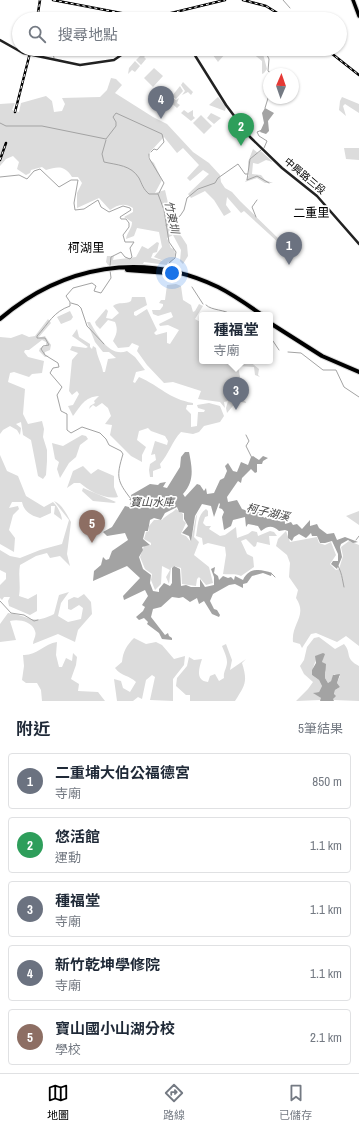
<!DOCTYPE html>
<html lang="zh-TW">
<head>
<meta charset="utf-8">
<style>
  :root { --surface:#fff; --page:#f2f2f3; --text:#1f2937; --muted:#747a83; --line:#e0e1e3; --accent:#000 }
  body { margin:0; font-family:"Archivo Narrow","Noto Sans TC",sans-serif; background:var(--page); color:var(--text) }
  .compass { position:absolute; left:263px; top:68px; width:36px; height:36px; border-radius:50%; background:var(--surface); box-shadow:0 1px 3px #0004; rotate:2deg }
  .you { position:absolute; left:172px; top:273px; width:14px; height:14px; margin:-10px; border:3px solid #fff; border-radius:50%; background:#1a73e8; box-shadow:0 0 0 6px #1a73e833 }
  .badge { display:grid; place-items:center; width:26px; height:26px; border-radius:50%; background:var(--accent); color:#fff; font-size:13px; font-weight:700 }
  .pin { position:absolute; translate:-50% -33px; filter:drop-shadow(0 1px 2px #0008) }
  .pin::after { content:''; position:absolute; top:21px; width:14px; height:12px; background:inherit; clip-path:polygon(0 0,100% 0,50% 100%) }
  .popup { position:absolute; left:199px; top:312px; width:74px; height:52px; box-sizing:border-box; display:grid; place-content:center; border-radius:4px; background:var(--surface); filter:drop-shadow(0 1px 3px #0005); font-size:13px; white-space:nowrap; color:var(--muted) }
  .popup b { font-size:15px; color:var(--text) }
  .popup::after { content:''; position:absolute; left:50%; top:100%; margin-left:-8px; border:8px solid transparent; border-top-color:var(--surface) }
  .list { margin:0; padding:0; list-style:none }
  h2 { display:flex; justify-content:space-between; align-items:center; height:52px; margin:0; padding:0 16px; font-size:17px }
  h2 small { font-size:13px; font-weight:400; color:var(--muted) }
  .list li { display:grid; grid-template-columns:26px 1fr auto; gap:12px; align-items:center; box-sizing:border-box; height:56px; margin:0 8px 8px; padding:0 8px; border:1px solid var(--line); border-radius:4px }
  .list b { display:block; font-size:15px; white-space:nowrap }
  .list p { margin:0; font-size:13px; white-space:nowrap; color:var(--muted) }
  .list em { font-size:13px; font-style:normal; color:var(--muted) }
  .icon { flex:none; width:22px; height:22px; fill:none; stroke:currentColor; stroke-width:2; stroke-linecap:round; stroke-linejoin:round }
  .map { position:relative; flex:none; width:359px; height:701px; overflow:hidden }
  .search { position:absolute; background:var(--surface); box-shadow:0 1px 3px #0004; left:12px; right:12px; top:12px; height:44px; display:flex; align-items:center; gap:10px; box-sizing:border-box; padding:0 14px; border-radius:22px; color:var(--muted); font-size:15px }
  .sheet { height:372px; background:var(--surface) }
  nav { display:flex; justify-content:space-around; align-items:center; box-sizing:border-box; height:56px; border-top:1px solid var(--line); background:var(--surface); font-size:11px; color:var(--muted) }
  nav a { display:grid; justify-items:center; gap:2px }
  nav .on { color:var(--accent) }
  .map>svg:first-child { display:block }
</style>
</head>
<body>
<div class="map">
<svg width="359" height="701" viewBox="0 0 359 701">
  <rect width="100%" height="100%" fill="#fff"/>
  <path fill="#dcdcdc" d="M211,49H219L225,54L218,62L210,51Z
    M247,49H253L263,54L267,69L264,73L262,74V61Z
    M149,52L144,57L146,59L141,65L136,60L141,55Z
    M135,61L140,66L135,72L132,70L128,74L129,68Z
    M154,68L163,76L153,87L144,78Z
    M111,78L116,79L122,85L115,93L153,117L167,124L193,152L209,163L220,175L221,182L225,188L232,192L240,201L282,242L280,244L244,211L241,213L227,197L226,205L231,212L224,216L214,200L205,191L191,198L188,194L209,174L203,170L190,181L187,178L199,165L183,148L177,153L164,137L150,152L148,158L154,163L162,180L155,193L165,190L168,203L176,217V228L187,245L188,256L183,264L180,261L181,250L173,235L167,238L171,248L174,249C176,255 175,258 170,263L168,262L167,265L144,262L143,264L108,265L106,262L107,256H114L113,260L136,257L142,246L148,249L157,242L159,243L157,252L153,253L151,258L164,261L154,257L162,247L159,232L137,228L134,236L126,239C127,232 132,229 132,222L124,217L133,212V208C124,202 117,205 110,210L99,198L77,208V193L82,183L78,177H72C65,166 59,166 46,170L42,167L31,170L30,173L26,175L17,169L19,162L13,156L6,159L0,166V104L15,103L12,110L19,112L21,103L46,96L52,101L54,112L62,111L65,104L62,98L100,97L107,90Z
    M183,82L193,92L191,95L188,92L182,95L185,91L181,85Z
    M180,86L183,91L176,99L172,96Z
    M171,97L176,100L179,98L177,103L180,105L177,108L168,100Z
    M218,97L226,107L225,111L209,105Z
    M342,97L359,104V113L345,104L343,106L346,116L339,110L340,101Z
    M184,110L188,113L193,110V116L195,118L191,121L181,113Z
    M211,113L221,118L214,124L207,118Z
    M201,115L212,126L204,134L193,123Z
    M344,148H359V160L346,159Z
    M253,149L258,153L261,151L273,162L266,160L258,164L253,163L252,174L261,175L265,180L273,183H265L257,178L245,182L249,175L248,162Z
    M176,284L181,286L183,300L191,305L193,312L195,311L199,304L203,306L195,319L202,323V361H249L259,369L258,375L260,377L255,375L254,367L238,366L240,377L234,393L246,402V403L237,401L227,413L226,408L228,401L224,402L225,408L220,402L198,399L201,391L173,382L164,383L147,365L137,351L139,346L132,343L129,347L118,348L113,341C117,334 118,329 115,322L108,320L100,329L96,325L95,322L106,309L108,311L106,318L112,319L119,313L113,306C119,301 125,305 131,301L132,297H145L147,305L134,312V315L136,316L147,309L157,330L154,333L156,335L167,332V343L170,344L179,330L168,325L160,326L159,324L173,317L171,312L158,316L153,314L152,310H160L163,306V304L159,303L161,300H165L167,285Z
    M70,311L73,317L71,320L61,324L57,317Z
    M48,319L51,323L38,338L45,336L51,345L50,350L45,352V355L49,356L45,357L39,351L40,348L46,346V342L42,340L29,350H25L24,352L28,357L44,361L42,373L32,374L29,377L14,372L10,373L8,382L25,389L23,414L28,424L42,421L44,429L43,437L47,450V461L46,475L43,479L38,476L31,440L23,435L21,422L16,424L21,428L20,435L17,430L10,426L3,430L0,434V337L11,338L22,334L29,337L35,336Z
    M87,322H90C97,335 110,358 127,351L135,357L145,370L136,372L133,382L135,383L139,377C160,386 169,399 193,403V405H187L186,409L191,414V427L197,426L198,412H204L205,410L198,408L197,405L209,403L220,406L224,416L220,422L204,426L199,432L193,434L181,432C172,441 169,454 160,464L161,468L153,471V477H150L149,470L150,464L156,460L155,454L151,455L155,441L167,445L168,441L165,436L151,431L148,428L139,431L137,440L146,447L142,455V462L131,456L110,435L112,425L105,424L111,416L108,408L102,403L96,407L93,405L89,409L90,406L95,403L94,401L99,396C84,397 81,406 73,416L68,406L73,405L79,394L77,391L72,395L69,391L72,360L78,353L70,350L72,346L86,348L88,347L72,336L77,329L79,337L90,344V347L92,349L93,346L96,348C97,357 102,364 103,372H105L108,359L116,358L109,352H103L95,342Z
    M82,435L86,436L88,439L80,445L76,457L69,463L60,478L57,469L59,462L55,459L52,443L63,446Z
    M0,455L7,471L18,476L26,496L44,507L53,502C57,505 62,515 62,520L54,514L55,506H51V513L40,518C32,516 24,512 22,502H12L9,508L18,506L19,509L13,515L9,530L15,538L14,552L0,544Z
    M83,466L91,474L98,469L114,476V487L118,497C106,500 89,491 80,483H74L67,488L73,471Z
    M83,488L116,502L114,503L93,501L82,491Z
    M54,501C62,504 67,515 71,522L67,554L70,566L60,556L50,558L47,553L36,556L20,565C18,576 21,585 19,596L28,599L37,594V611L30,615L9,606L8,601L10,597H4L2,600L0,598V585L6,579V573L0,570V550L10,556L20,558L40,550L62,544L69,520Z
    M203,507L197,515L194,537L199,542L194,555L209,567L213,583L206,585L199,577L197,579L196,586L182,584L181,568L174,566L171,568L169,584L166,577L170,570L162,566L161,584L155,590L151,580L152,574L145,569L140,557L144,546L151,545V543L144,539L146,532L149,531V526L154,520H162C166,515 171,514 176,509L183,514V520L186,523L181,534L186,536L191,542L196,516Z
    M206,509L208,511V516L205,517L203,523L206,526H211L209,529L220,536L225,535L236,527L237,538L248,534L252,531L257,532L258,536L270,531L274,532L277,536H269L270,545L257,542L256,546L254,547L246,539L241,541L247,554L253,557L254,567L241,576C234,573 230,575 223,574L226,555L225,547L208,543L203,545L202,538L196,536C198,527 197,515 206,509Z
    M359,511V525L346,516Z
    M286,531L290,542L317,537L319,543L325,545L331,542L336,555L330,564L336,570L339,569L343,556L341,547L349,541L359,545V646L346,636L337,642L316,633L311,634L302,648L300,644L293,642C291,623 308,616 296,598L298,590L289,577L290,563L287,555L276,546L278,539Z
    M69,592L61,603L58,616L68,622L81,619L83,608L79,605L71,610L68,609V600L74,597L78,598L84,594L91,602L92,614L78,630L75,642L58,634L33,644C33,639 37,636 35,631C32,621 18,619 10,621L16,640L0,642V624L8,613C29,615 31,626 54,614L59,595Z
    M319,637L335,649L344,644C352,653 344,658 359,666V701L333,700L335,690L340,687L337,683L340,676L334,674L331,681L328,683L325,678L326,672L322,662L324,655H317C316,662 312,668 312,675L319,680L322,686L319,692L314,693L321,698V700L296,701L308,689L313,682L304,674L300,666L304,660L307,647L314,638Z
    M134,638L146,644L156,642L162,645L174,659L185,656L184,665L173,679V701L150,700L155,677L152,675L146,680L142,699L138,697L133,701H117L114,679L121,681L123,688L130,692L136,682C129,675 122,677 115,668L122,662C123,651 127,645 134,638Z
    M57,642L56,655L59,667H62L66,658L72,661L73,653L77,657L76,665L71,679L79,684L78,691L98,692L105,701H42L41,690L37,683H26L22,680L24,666L23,655C36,656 44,644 57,642Z
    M226,644L232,660L230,670L246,659L242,663C248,682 245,685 235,701H190V695H186L176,686L177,678L187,666L189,657L194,660L202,659C199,668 195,681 208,682L210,676L215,674L219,681L224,678C223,672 227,668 227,662C227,657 224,651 222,646Z"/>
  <path fill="#a3a3a3" d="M265,108L274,113L268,121L269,131L266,134L260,132L264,123L262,113Z
    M185,452H189C192,467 195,481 183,494L185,497L197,484L200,485L204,491L206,488L207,494L214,493L220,480L224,478L227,471L225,466L228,463L233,471L237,472L241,462L248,465L251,457L253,456L259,460L263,456L268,458L263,461L262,464H257V472L255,473L251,469L242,478L241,483L238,481L227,497L228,502L237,500L242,509L251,512L255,508H258L264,518L268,516L276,520L284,510L285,524L291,522L293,525L297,524L302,529L310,520V526L317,524L319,528L327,534L334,533L337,540L345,537L358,542L353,543L348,540L341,544L340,547L342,557L337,569L331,564L333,561H338V554L332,541L325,543H320L317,536H312L311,533L306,538L299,534L294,537L292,541L288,538V531L285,530L279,531C272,525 268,526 261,531L258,526L248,524L246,527L245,517L233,520L231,526L224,530L222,517L224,512L222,509L219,508L220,504L219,503L214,517L211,506L202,504L195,516L191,542L189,536L182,533L188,526L184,519V513L179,512L177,507L165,513L161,520L154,518L150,520L148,531H145L143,539L150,545L142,547L143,550L139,557L143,569L151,575L150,583L153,591L159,592V589L164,583L170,586L172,583V568L174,566L180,569L181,586L186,585L191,587H200V579L205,587L214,585V577L211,569L215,567L214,573L218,576L219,580L223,576L228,578L231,577L234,580L235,576L243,580C249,567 261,569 272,573L271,576L263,573L252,576L247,583L243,584V588L235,584L229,585L213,594L210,601L214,609L217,610L220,615L219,617L212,614L204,601L199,604L197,598L190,602L183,597L179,598L172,597L161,607L153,609L151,617L165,635L168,633L169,636L172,638V640L162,639L159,633L147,624L148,622L144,618L139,620L136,617L143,611L145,607L142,605L148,596L145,590L124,600L123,596L140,578L127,566L93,581L94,571L101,565L103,557L106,560L109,559L112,551L128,540L125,533L107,536L103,532L112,527L125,506L129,507L131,501L129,499H132L131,495L150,484L158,485L160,483L166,482L163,487L167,488L180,467L181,457Z
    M323,653L325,654L322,662L326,664L325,678L328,683L331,681L333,675L340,674L337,683L340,687L335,690L334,694L336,696L333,699L334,701H320L321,698L313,693L319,692L322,686L319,680L312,675V670L316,663L315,656Z"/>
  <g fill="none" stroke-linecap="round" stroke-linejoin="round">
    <path stroke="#a3a3a3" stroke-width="1" d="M283,0L290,8
      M40,19L42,16
      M275,49L277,50
      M50,51L53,53L54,58
      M267,52L276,55L278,51
      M266,53L269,59L268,71L272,74
      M265,108L269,95
      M0,123L6,126H42L106,139L116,126V122L113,117L116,113L162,134L164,142L157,150L154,149L151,152
      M262,130L257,132L259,136L267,141L264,148
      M106,140L102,154L104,162C117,165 131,165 139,178C142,184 143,189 149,194H158
      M261,150L250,159L247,180L257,176L269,183
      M149,154V158L164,183L159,193
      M0,177L19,175L27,179L34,171L40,169L59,187L71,180H78L74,203L75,210L84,209L98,200L101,207L109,212L123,206L130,208L131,210L120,217L121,219H126L129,223V227L123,235L125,242H134L130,248L132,257L130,259L125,257L121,252L111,257L110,266
      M158,194L164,210L169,242L176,252L175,258L169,263
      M256,217L252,207L257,200
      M166,225L180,216L184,210L187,198L192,194L198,189L215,183L218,178L238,164L245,174H248
      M110,270L111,278L101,293L94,291L96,286L92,283L73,288L66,296L70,302V306C53,312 49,323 37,336V338H45L49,345L43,346L41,349L45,355L58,363L59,367L53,368L50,373L62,387L57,395L61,411L67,414V430L71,433L82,427L100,433L106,439L109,445L121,451L123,454C116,477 117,481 131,499
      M192,287L203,304
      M71,303L78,305L81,308L87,326L104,344
      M206,305C212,311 225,309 232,315
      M270,340H272
      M273,341L279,350
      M288,352L301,353L323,370H336L344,387L359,397
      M246,435L249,441L246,446L252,458
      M356,540L359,536
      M337,564C342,573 342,578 344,587
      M271,573L275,577
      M0,601L11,613L24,615L34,621L38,620"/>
    <defs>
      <path id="trunk" d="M353,0L359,16"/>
      <path id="motorway" d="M127,270L168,273
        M0,319C63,265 143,251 218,287C234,295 248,305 262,315
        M270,323L322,356L359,372"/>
    </defs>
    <use href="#trunk" stroke="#dbdbdb" stroke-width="5.5"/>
    <use href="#motorway" stroke="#dbdbdb" stroke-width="6"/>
    <path stroke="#222" stroke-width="2.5" d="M0,40L23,53L80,65L114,60L130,49
      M191,49L226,105L250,137L282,168L317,196L359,244"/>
    <use href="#trunk" stroke="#000" stroke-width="3.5"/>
    <use href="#motorway" stroke="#000" stroke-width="4"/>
    <defs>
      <path id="rail" d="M53,0L142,17L163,15L225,0
        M243,0L266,6L287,19
        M37,19L40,0
        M326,49L359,75
        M15,112L31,49
        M0,160L6,143"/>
    </defs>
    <use href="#rail" stroke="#000" stroke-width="2.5"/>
    <use href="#rail" stroke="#fff" stroke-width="1" stroke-dasharray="3" stroke-linecap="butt"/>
  </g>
  <g text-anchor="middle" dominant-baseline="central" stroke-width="3.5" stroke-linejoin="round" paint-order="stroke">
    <g font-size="10" fill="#000" stroke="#fff">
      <text transform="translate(305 176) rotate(40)">中興路三段</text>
    </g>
    <g font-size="11" font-style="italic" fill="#444" stroke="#fff">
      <text transform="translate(172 217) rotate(78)">竹東圳</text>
      <text x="152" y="502">寶山水庫</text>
      <text transform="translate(268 512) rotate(13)">柯子湖溪</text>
    </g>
    <g font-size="12" fill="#000" stroke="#fff">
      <text x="311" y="213">二重里</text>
      <text x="86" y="248">柯湖里</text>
    </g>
  </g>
</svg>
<svg class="compass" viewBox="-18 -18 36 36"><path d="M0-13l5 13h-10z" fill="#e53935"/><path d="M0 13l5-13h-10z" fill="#747a83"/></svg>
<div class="you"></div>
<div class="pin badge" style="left:289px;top:265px;background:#6b7280">1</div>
<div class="pin badge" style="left:241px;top:146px;background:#2e9e5b">2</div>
<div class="pin badge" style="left:236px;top:410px;background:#6b7280">3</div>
<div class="popup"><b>種福堂</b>寺廟</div>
<div class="pin badge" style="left:161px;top:119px;background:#6b7280">4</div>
<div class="pin badge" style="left:92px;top:543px;background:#8d6e63">5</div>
<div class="search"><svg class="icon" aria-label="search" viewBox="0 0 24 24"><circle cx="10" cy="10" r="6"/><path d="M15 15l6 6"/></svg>搜尋地點</div>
</div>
<section class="sheet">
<h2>附近<small>5筆結果</small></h2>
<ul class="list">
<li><span class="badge" style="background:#6b7280">1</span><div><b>二重埔大伯公福德宮</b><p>寺廟</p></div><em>850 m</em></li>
<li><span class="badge" style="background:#2e9e5b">2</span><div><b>悠活館</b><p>運動</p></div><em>1.1 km</em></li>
<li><span class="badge" style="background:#6b7280">3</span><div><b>種福堂</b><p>寺廟</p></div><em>1.1 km</em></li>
<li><span class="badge" style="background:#6b7280">4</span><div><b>新竹乾坤學修院</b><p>寺廟</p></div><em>1.1 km</em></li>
<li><span class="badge" style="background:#8d6e63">5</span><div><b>寶山國小山湖分校</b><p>學校</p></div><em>2.1 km</em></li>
</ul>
</section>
<nav>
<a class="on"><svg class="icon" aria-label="map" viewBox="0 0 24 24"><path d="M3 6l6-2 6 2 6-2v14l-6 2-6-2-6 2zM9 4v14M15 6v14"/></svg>地圖</a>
<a><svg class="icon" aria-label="directions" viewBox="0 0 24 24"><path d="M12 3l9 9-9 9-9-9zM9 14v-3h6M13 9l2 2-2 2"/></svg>路線</a>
<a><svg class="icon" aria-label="saved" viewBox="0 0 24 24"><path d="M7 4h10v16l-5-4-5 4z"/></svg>已儲存</a>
</nav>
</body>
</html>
